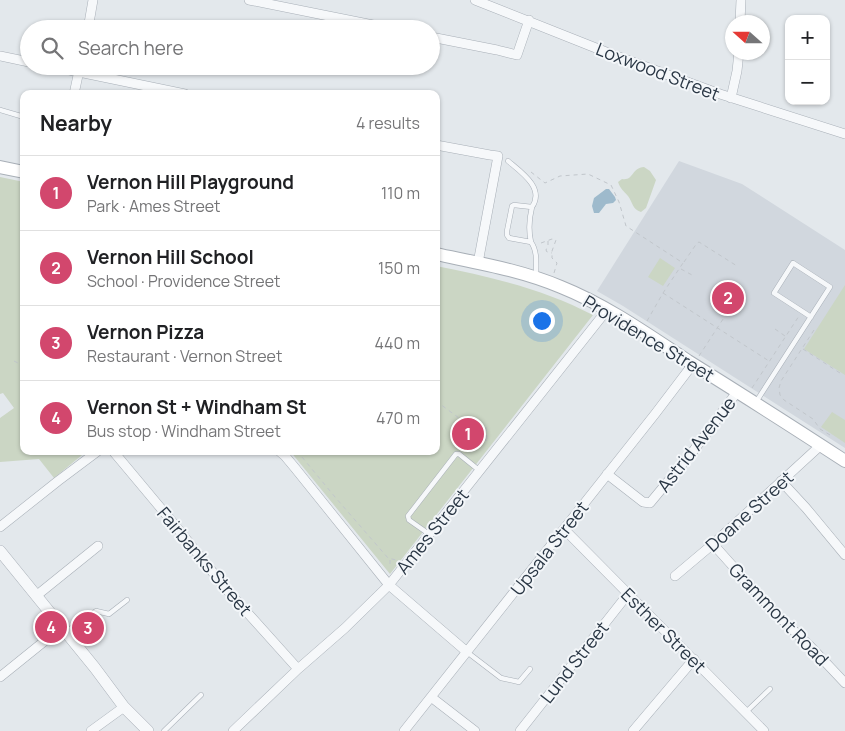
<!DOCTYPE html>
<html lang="en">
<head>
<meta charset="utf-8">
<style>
  :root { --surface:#fff; --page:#f6f6f6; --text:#202124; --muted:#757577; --line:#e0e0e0; --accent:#d2476d }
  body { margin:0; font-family:Manrope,sans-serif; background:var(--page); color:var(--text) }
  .controls { position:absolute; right:15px; top:15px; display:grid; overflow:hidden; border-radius:10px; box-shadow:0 1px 4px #0004 }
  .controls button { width:45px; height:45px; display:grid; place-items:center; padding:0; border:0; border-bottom:1px solid var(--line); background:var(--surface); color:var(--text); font:25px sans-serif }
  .compass { position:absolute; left:725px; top:15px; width:45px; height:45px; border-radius:50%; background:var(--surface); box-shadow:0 1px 4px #0004; rotate:291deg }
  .you { position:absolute; left:541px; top:320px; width:18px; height:18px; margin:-12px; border:4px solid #fff; border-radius:50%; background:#1a73e8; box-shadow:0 0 0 8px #1a73e833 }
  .badge { display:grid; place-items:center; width:32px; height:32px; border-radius:50%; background:var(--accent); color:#fff; font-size:16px; font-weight:700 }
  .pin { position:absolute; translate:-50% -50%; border:2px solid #fff; box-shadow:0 1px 5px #0006 }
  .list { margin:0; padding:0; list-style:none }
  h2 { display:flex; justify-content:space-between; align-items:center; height:65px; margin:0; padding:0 20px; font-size:21px }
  h2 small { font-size:16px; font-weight:400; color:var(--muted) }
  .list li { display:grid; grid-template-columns:32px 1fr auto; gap:15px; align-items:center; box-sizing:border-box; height:75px; padding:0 20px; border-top:1px solid var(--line) }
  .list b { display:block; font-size:19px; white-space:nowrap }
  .list p { margin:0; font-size:16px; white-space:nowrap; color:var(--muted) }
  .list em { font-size:16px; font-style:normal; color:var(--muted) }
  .icon { flex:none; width:28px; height:28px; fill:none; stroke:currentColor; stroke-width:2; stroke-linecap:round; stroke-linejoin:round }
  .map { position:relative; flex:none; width:845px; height:731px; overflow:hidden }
  .search { position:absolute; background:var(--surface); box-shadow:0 1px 4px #0004; left:20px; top:20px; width:420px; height:55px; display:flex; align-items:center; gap:12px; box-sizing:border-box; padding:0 18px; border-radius:28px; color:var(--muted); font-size:19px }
  .panel { position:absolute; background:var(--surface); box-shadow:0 1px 4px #0004; left:20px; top:90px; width:420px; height:365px; border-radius:10px }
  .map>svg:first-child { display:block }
</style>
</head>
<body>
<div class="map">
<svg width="845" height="731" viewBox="0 0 845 731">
  <rect width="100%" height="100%" fill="#e3e8ec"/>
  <path fill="#d1d7de" d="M679,161L742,184L845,250V448L623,306L597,291Z"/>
  <path fill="#cbd6c4" d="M644,167L650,171L656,180L646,208L641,212C632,209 633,203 628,196C623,190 621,190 618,182L622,179C634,181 631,168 644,167Z
    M0,177L24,182V451H87L54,478L39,459L0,462V418L14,408L3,393L0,394Z
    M660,258L675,268L663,286L648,277Z
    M436,266C491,277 544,289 593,315L390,574L290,451H436Z
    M845,285V375L804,349Z
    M832,412L845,420V443L821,427Z"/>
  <path fill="#9ebacc" d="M606,189H609L615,197L616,200L613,203L606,204L599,213H594L592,206L594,198Z"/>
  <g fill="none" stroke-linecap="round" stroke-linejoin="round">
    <defs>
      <path id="service" d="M0,110L24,117
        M508,161C521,172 545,188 532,207L514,205L512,206L507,231V235L509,238L531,242C538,252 536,265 536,277
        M531,242C528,229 529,219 532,207
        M756,402L830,287L793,263L774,293L811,317
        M429,534L409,520L408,516L456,454H459L480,471
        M67,631L96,611L109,614L127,600
        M467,652L501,678L519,682L530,669
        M746,712L770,689
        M164,731L201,695"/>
      <path id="minor" d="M249,0L393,29
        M475,0L611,54L720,94L845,134
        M740,22L741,0
        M88,29L93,0
        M431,37L497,50L517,55L529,20
        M0,56L29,62
        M50,66L185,94
        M74,94L80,66
        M731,98L737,71L739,52
        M436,145L490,155L498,156L478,263
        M113,451L174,524L227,590L298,669
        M279,451L285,456L295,468L389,585L467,652
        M607,474L643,502L650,503L694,450L737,392
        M781,481L806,508L845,555
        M0,527L58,481L98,451
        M564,529L764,731
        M713,544L773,611L811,647L845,683
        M675,576L713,544L821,445
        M36,596L98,546
        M0,677L62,627
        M431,697L475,731
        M91,731L124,707
        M233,731L298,669L345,628L389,585L607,310
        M404,731L655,414L693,364
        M520,731L628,594
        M633,731L694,659"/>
      <path id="tertiary" d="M0,551L95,668L124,707L148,731"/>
      <path id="secondary" d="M0,167L24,172
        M436,254C478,263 521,270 561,287C606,305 647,334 688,361C741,394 793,427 845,461"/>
    </defs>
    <use href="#service" stroke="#a8afb7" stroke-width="5.5"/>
    <use href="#minor" stroke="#a8afb7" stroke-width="10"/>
    <use href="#tertiary" stroke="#a8afb7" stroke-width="12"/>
    <use href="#secondary" stroke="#a8afb7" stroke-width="14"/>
    <path stroke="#c1c6cb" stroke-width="1" stroke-dasharray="4 4" stroke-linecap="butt" d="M531,172L545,183L560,176L588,174L611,185L619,202L626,226L683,263L663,293L647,321
      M548,241V245L546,250L547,252L552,253
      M541,243L552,239L556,240L552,251V258L557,263L554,273
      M684,262L697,243L699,242L737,266
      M681,269L692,275
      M663,293L769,361
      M775,329L785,336
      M814,330L781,381L779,388L780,395L784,400L813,419L820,429L830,435L828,438
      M803,349L840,373
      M699,356L727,313
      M14,361L24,366
      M752,388L799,316
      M436,401L467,424L469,443L487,440L490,443
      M486,427L487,440
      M457,443L465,432L464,422
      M297,451L335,497L388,558L396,560
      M390,560V568"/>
    <use href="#service" stroke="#f6f8fa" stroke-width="4.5"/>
    <use href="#minor" stroke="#f6f8fa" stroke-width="9"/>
    <use href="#tertiary" stroke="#f6f8fa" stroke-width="11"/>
    <use href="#secondary" stroke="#fff" stroke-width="12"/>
  </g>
  <g text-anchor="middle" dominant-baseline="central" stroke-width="4" stroke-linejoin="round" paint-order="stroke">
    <g font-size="18" fill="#2a3745" stroke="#f3f6f9">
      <text transform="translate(658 71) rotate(21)">Loxwood Street</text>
      <text transform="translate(649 338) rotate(31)">Providence Street</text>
      <text transform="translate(696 444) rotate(-52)">Astrid Avenue</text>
      <text transform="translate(749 511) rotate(-42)">Doane Street</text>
      <text transform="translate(432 531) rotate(-51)">Ames Street</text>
      <text transform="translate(549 548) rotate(-52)">Upsala Street</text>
      <text transform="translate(205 561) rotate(50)">Fairbanks Street</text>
      <text transform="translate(779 614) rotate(46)">Grammont Road</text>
      <text transform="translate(664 630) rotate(45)">Esther Street</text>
      <text transform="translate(574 662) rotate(-52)">Lund Street</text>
    </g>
  </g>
</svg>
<div class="controls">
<button>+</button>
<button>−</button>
</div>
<svg class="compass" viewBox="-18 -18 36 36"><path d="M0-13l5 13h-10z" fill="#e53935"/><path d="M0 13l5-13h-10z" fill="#757577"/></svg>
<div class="you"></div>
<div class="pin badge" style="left:468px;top:434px">1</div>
<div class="pin badge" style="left:728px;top:298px">2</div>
<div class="pin badge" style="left:88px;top:628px">3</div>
<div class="pin badge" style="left:51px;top:627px">4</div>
<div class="search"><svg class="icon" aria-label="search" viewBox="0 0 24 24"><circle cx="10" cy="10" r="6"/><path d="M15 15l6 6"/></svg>Search here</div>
<section class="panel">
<h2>Nearby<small>4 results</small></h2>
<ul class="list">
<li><span class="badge">1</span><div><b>Vernon Hill Playground</b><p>Park · Ames Street</p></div><em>110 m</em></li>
<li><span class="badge">2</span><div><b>Vernon Hill School</b><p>School · Providence Street</p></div><em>150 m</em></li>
<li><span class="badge">3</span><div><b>Vernon Pizza</b><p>Restaurant · Vernon Street</p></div><em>440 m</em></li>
<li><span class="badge">4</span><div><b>Vernon St + Windham St</b><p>Bus stop · Windham Street</p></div><em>470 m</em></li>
</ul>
</section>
</div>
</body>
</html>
